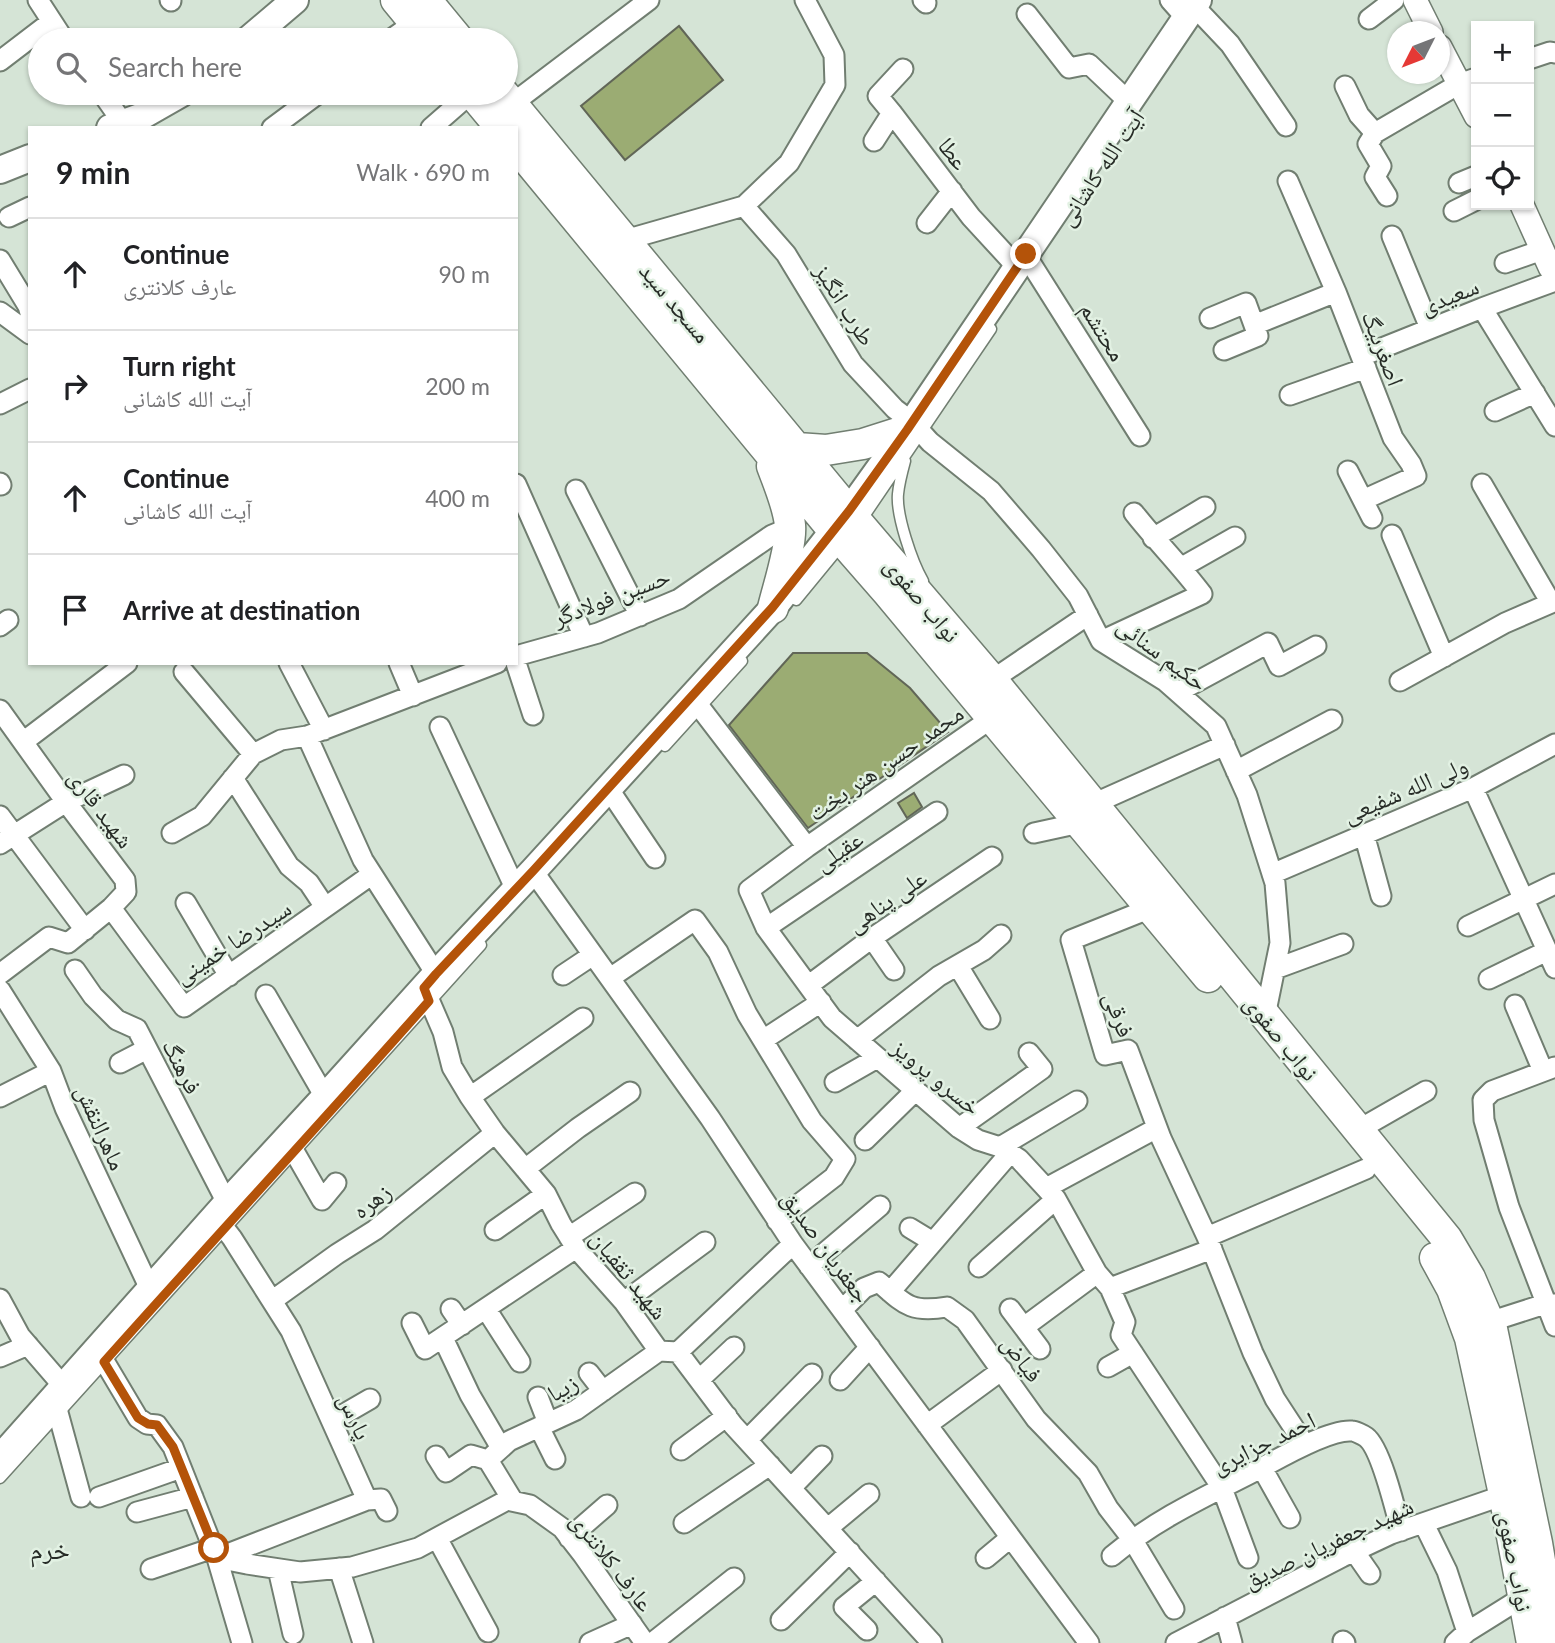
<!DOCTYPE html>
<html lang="en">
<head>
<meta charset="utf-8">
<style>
  :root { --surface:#fff; --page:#f2f2f2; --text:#202124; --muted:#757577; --line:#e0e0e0 }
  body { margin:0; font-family:Lato,"Noto Naskh Arabic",sans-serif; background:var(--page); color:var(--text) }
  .controls { position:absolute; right:21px; top:21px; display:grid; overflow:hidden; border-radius:0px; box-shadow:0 2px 5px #0004 }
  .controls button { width:63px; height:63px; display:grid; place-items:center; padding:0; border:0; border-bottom:2px solid var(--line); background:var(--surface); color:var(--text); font:35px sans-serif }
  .compass { position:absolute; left:1387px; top:21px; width:63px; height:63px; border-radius:50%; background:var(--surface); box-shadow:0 2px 5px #0004; rotate:228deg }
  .stop { position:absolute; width:21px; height:21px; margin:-16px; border:5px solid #b45309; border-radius:50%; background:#fff }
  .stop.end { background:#b45309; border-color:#fff; box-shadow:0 2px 7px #0008 }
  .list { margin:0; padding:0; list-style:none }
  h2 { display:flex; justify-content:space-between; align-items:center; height:91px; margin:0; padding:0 28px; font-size:30px }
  h2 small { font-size:23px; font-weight:400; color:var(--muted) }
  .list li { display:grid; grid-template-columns:46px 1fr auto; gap:21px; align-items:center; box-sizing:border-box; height:112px; padding:0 28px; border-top:2px solid var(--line) }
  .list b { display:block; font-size:26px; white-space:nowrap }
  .list p { margin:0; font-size:23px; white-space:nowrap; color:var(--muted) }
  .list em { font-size:23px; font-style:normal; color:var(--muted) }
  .icon { flex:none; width:38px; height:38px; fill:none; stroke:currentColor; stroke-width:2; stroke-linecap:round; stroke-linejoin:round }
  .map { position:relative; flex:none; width:1555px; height:1643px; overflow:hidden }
  .search { position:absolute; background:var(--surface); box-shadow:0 2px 5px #0004; left:28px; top:28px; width:490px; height:77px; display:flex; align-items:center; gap:18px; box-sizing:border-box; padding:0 24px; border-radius:38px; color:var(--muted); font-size:26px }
  .panel { position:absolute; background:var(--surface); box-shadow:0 2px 5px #0004; left:28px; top:126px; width:490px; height:539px; border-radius:0px }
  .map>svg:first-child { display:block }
</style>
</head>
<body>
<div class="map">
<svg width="1555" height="1643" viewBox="0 0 1555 1643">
  <rect width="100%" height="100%" fill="#d5e4d6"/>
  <path fill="#9bac73" stroke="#616657" stroke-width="2" d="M679,26L723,80L625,160L581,106Z
    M793,653H867L910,688L948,732L808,828L729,725Z
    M914,793L922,807L907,818L898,803Z"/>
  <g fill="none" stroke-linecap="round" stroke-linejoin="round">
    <defs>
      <path id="service" d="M905,461C902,472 899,483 898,494C896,515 912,562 923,581
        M860,522L991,329
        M796,600L842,544
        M665,746L742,661
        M0,1478L481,945"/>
      <path id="minor" d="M38,0L64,40
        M170,0L171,1
        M923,0L926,3
        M1170,0L1186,18
        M1194,6L1230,44L1286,126
        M1027,14L1069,68L1089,64L1128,101
        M1369,19L1394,0
        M390,40L414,23
        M1529,59L1550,52L1555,53
        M0,61L51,22
        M903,69L878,96L892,113L971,217L1017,267
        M1345,86L1359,115L1375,133L1368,144L1381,166L1375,177L1387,196
        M102,93L123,123
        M512,104L649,0
        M272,128L319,93
        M431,128L471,93
        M1375,133L1459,84L1476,78
        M874,141L892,113
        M1288,181L1336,292L1393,438L1411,464L1416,476L1363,500
        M1459,183L1476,176
        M744,206L786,254L853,364L895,409L912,422L930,442L991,491L1041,549L1078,596L1101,641L1165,681L1216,726L1247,795L1275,883L1280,943L1265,1016
        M1454,211L1476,200
        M9,217L30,207
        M927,223L952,191
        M1392,236L1430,328
        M625,240L744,206L789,163L835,85L834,55L805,0
        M1025,254L1140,436
        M0,260L28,306L30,313
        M1505,263L1542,250
        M1482,308L1555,426
        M0,312L30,334
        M1210,318L1246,303L1258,336L1224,350
        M1254,325L1336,292
        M1362,356L1482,308L1555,281
        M1290,395L1366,368
        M0,404L30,389
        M1495,411L1535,393
        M1348,471L1372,518
        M0,483L1,485
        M516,484L584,637
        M576,490L640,616
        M1392,535L1444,657
        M1153,538L1205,507
        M1182,567L1235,537
        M0,626L8,620
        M1101,641L1202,594C1181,566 1156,541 1134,513
        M516,656L598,633L679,599L772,535L791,527
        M289,663L324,730
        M399,663L413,696
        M516,663L533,715
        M184,672L253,754
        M992,680L1088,615
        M1400,681L1505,623L1551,603L1482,484
        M1178,692L1268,643L1279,666L1316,646
        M692,697L807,847
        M0,710L66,802L125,880L126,892L111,908L68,943L49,937L0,974
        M992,718L807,847L749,890L766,928L832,1018L959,1128L978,1140L1000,1147L1019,1159L1056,1199L1097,1273L1110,1288L1125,1322L1121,1335L1222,1488L1248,1558
        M440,727L516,890
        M307,736L363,860L436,974
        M23,742L127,663
        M1236,771L1332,720
        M233,778L289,866L309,883L325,907
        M608,788L655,858
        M1473,788L1555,968
        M1093,804L1225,745
        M0,816L85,930
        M172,833L202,816L253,754L281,740L307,736L497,663
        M1034,833L1080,823
        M1364,834L1381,896
        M0,844L66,802L124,775
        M533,871L710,1118L793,1244L1089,1643
        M1272,874L1473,788L1555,744
        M186,903L229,976
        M111,908L184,1007L371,875
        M1151,908L1071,940L1105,1055L1128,1050L1161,1138L1207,1237L1253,1353L1275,1399L1305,1445
        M1468,926L1555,884
        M766,928L937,812
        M872,938L894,970
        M958,966L990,1019
        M1275,969L1343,944
        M75,970L93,996L117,1020L137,1029L227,1203
        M563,975L593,955
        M610,978L695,920L718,952L747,1014L812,1121L845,1159L834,1177L777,1221
        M1489,979L1547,951
        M809,985L872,938L992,857
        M424,988L443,1032L452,1067L470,1097L495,1133L546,1194L561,1224L576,1248L624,1302L659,1351L678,1352L733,1425L932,1643
        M0,990L51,1071L65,1108L150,1289
        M266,995L325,1097
        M1515,1005L1543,1071
        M763,1040L821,1002
        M857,1040L939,976L984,950L1001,935
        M120,1063L147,1049
        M1555,1067L1492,1091L1483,1100L1484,1120L1509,1207L1555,1326
        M835,1082L877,1058
        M0,1097L51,1071
        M470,1097L583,1018
        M959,1128L1042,1069L1029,1053
        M1358,1130L1426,1091
        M287,1139L322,1200L336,1183
        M865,1140L916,1090
        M1000,1147L1077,1101
        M525,1169L578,1128L630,1092
        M1046,1188L1157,1128
        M215,1216L232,1238L291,1331L367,1500L217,1558
        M910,1228L933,1242
        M495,1230L546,1194
        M569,1237L635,1193
        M1207,1237L1366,1169
        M809,1266L880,1206
        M979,1267L1056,1199
        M1110,1288L1212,1249
        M890,1292L1010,1153
        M0,1299L20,1336L64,1387
        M273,1300L337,1254L375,1230L495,1133
        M624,1302L705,1242
        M451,1309L462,1325
        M486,1309L520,1362
        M1010,1309L1040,1349
        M842,1310L864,1288L879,1282C905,1305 911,1313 947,1307L965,1320L1036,1419L1088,1473L1108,1508L1132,1539L1174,1609
        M1489,1322L1545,1304H1555
        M412,1323L425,1349L576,1248
        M1024,1327L1097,1273
        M443,1338L470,1395L501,1448
        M97,1349L138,1418L147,1424L157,1425L173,1447L217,1558L242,1643
        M678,1352L793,1244
        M0,1357L28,1345
        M1108,1367L1133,1353
        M589,1373L603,1391
        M700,1379L734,1347
        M840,1380L870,1347
        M538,1397L548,1423
        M54,1398L81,1497
        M332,1421L370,1399
        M927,1425L1002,1370
        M539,1427L555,1459
        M747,1440L812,1374
        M681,1450L727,1416
        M436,1456L446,1472L471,1455L488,1460L513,1501
        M488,1460L509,1441L576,1410L659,1351
        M1262,1468L1290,1518
        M791,1488L822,1456
        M99,1497L181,1468
        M367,1500L381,1499L387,1511
        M137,1512L193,1497
        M684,1523L770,1465
        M1424,1524L1447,1571L1467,1632
        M828,1528L869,1494
        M437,1538L488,1632
        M569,1538L607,1505
        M1354,1551L1370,1574
        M1112,1556C1157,1518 1211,1494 1263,1467C1283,1456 1330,1429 1352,1431C1355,1431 1363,1435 1366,1437C1381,1448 1396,1512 1401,1531
        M217,1558L247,1564L300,1572L352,1567L418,1548L507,1500L530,1505L562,1528L583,1555L645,1643
        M986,1558L1010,1538
        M339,1568L363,1643
        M151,1569L213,1548
        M278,1569L293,1634
        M1225,1617L1232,1643
        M781,1620L850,1552
        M867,1630L844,1607L876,1581
        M1343,1641L1345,1643
        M590,1643L632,1624
        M652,1643L734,1578
        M1176,1643L1342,1557L1391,1534L1513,1492
        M1455,1643L1467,1632L1523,1597"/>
      <path id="tertiary" d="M1415,0L1431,32
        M1440,47L1476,116
        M1522,205L1550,267L1555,274"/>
      <path id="secondary" d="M248,40L295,0
        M110,128L140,117L182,93
        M0,170L30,158
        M0,1458L227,1203L325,1097L436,974L533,871L773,608L849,511L907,430L1198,0"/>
      <path id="primary" d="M396,0L429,40
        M426,0L459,40
        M472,93L501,128
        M503,93L859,524L992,680L1447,1239L1470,1278L1492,1329L1537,1543L1554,1643
        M516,146L833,530L888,593L1208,977
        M797,448L826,450L863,444L907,430
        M772,466C779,485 788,505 790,525C792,545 778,587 773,608
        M1435,1258L1452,1289L1470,1338L1504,1494L1532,1643"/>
    </defs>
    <use href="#service" stroke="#717e71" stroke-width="13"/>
    <use href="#minor" stroke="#717e71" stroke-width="23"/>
    <use href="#tertiary" stroke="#717e71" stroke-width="26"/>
    <use href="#secondary" stroke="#717e71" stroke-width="30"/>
    <use href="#primary" stroke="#717e71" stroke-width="33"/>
    <use href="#service" stroke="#fff" stroke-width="10"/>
    <use href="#minor" stroke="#fff" stroke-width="19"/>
    <use href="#tertiary" stroke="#fff" stroke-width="23"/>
    <use href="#secondary" stroke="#fff" stroke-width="26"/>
    <use href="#primary" stroke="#fff" stroke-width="30"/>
  </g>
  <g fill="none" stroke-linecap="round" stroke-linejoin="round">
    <path stroke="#b45309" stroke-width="9" d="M214,1548L173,1447L157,1425L148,1424L138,1418L104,1362C212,1241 322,1122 429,1001L424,988L436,974L533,871L772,608L849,511L907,430L1026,254"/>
  </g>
  <g text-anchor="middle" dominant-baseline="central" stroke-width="5" stroke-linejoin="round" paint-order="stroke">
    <g font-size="24" fill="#272c27" stroke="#e2f1e3">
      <text transform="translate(954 153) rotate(53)">عطا</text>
      <text transform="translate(1100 167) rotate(-56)">آیت الله کاشانی</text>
      <text transform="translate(1449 295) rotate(-22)">سعیدی</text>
      <text transform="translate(676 302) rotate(50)">مسجد سید</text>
      <text transform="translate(846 304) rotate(58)">طرب انگیز</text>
      <text transform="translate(1104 331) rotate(58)">محتشم</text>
      <text transform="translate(1384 348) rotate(69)">اصغربیگ</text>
      <text transform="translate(611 596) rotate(-21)">حسین فولادگر</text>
      <text transform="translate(923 599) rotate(50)">نواب صفوی</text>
      <text transform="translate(1163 653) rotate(37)">حکیم سنائی</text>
      <text transform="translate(885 762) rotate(-35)">محمد حسن هنر بخت</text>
      <text transform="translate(1405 789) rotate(-23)">ولی الله شفیعی</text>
      <text transform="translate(102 808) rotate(53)">شهید قاری</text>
      <text transform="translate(838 850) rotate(-34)">عقیلی</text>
      <text transform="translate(886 900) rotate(-35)">علی پناهی</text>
      <text transform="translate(232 941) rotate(-33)">سیدرضا خمینی</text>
      <text transform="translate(1120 1014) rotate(70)">فرقی</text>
      <text transform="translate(1282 1037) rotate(51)">نواب صفوی</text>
      <text transform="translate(183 1066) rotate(63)">فرهنگ</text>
      <text transform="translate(937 1076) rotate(39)">خسرو پرویز</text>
      <text transform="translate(102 1127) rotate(66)">ماهرالنقش</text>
      <text transform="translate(371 1200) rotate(-37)">زهره</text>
      <text transform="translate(827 1246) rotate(54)">جعفریان صدیق</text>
      <text transform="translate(630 1274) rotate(51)">شهید ثقفیان</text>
      <text transform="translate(1023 1358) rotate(54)">فیاض</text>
      <text transform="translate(562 1387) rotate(-30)">زیبا</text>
      <text transform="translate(356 1416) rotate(66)">پارس</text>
      <text transform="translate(1263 1442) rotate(-26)">احمد جزایری</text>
      <text transform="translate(1328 1542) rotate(-25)">شهید جعفریان صدیق</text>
      <text transform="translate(613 1561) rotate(52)">عارف کلانتری</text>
      <text transform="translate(1516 1561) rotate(79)">نواب صفوی</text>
    </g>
    <g font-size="26" fill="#272c27" stroke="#e2f1e3">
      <text x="50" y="1549">خرم</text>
    </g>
  </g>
</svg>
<div class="controls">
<button>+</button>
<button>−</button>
<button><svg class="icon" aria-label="locate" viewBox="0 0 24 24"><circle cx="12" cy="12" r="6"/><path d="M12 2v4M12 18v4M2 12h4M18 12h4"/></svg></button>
</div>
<svg class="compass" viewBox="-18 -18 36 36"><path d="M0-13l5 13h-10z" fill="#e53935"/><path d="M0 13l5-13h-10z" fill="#757577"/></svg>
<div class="stop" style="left:214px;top:1548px"></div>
<div class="stop end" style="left:1026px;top:254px"></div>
<div class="search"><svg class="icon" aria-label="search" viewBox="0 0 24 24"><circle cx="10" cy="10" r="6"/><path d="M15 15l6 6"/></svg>Search here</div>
<section class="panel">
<h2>9 min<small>Walk · 690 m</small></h2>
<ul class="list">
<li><svg class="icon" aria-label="ahead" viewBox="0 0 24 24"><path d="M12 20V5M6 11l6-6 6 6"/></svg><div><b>Continue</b><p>عارف کلانتری</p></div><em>90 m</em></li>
<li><svg class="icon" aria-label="right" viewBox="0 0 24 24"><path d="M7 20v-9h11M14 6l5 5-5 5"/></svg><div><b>Turn right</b><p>آیت الله کاشانی</p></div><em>200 m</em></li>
<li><svg class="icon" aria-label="ahead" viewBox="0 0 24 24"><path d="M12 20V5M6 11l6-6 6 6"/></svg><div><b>Continue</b><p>آیت الله کاشانی</p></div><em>400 m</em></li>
<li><svg class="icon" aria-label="arrive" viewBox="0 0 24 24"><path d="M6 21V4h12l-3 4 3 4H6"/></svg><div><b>Arrive at destination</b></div></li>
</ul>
</section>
</div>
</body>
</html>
